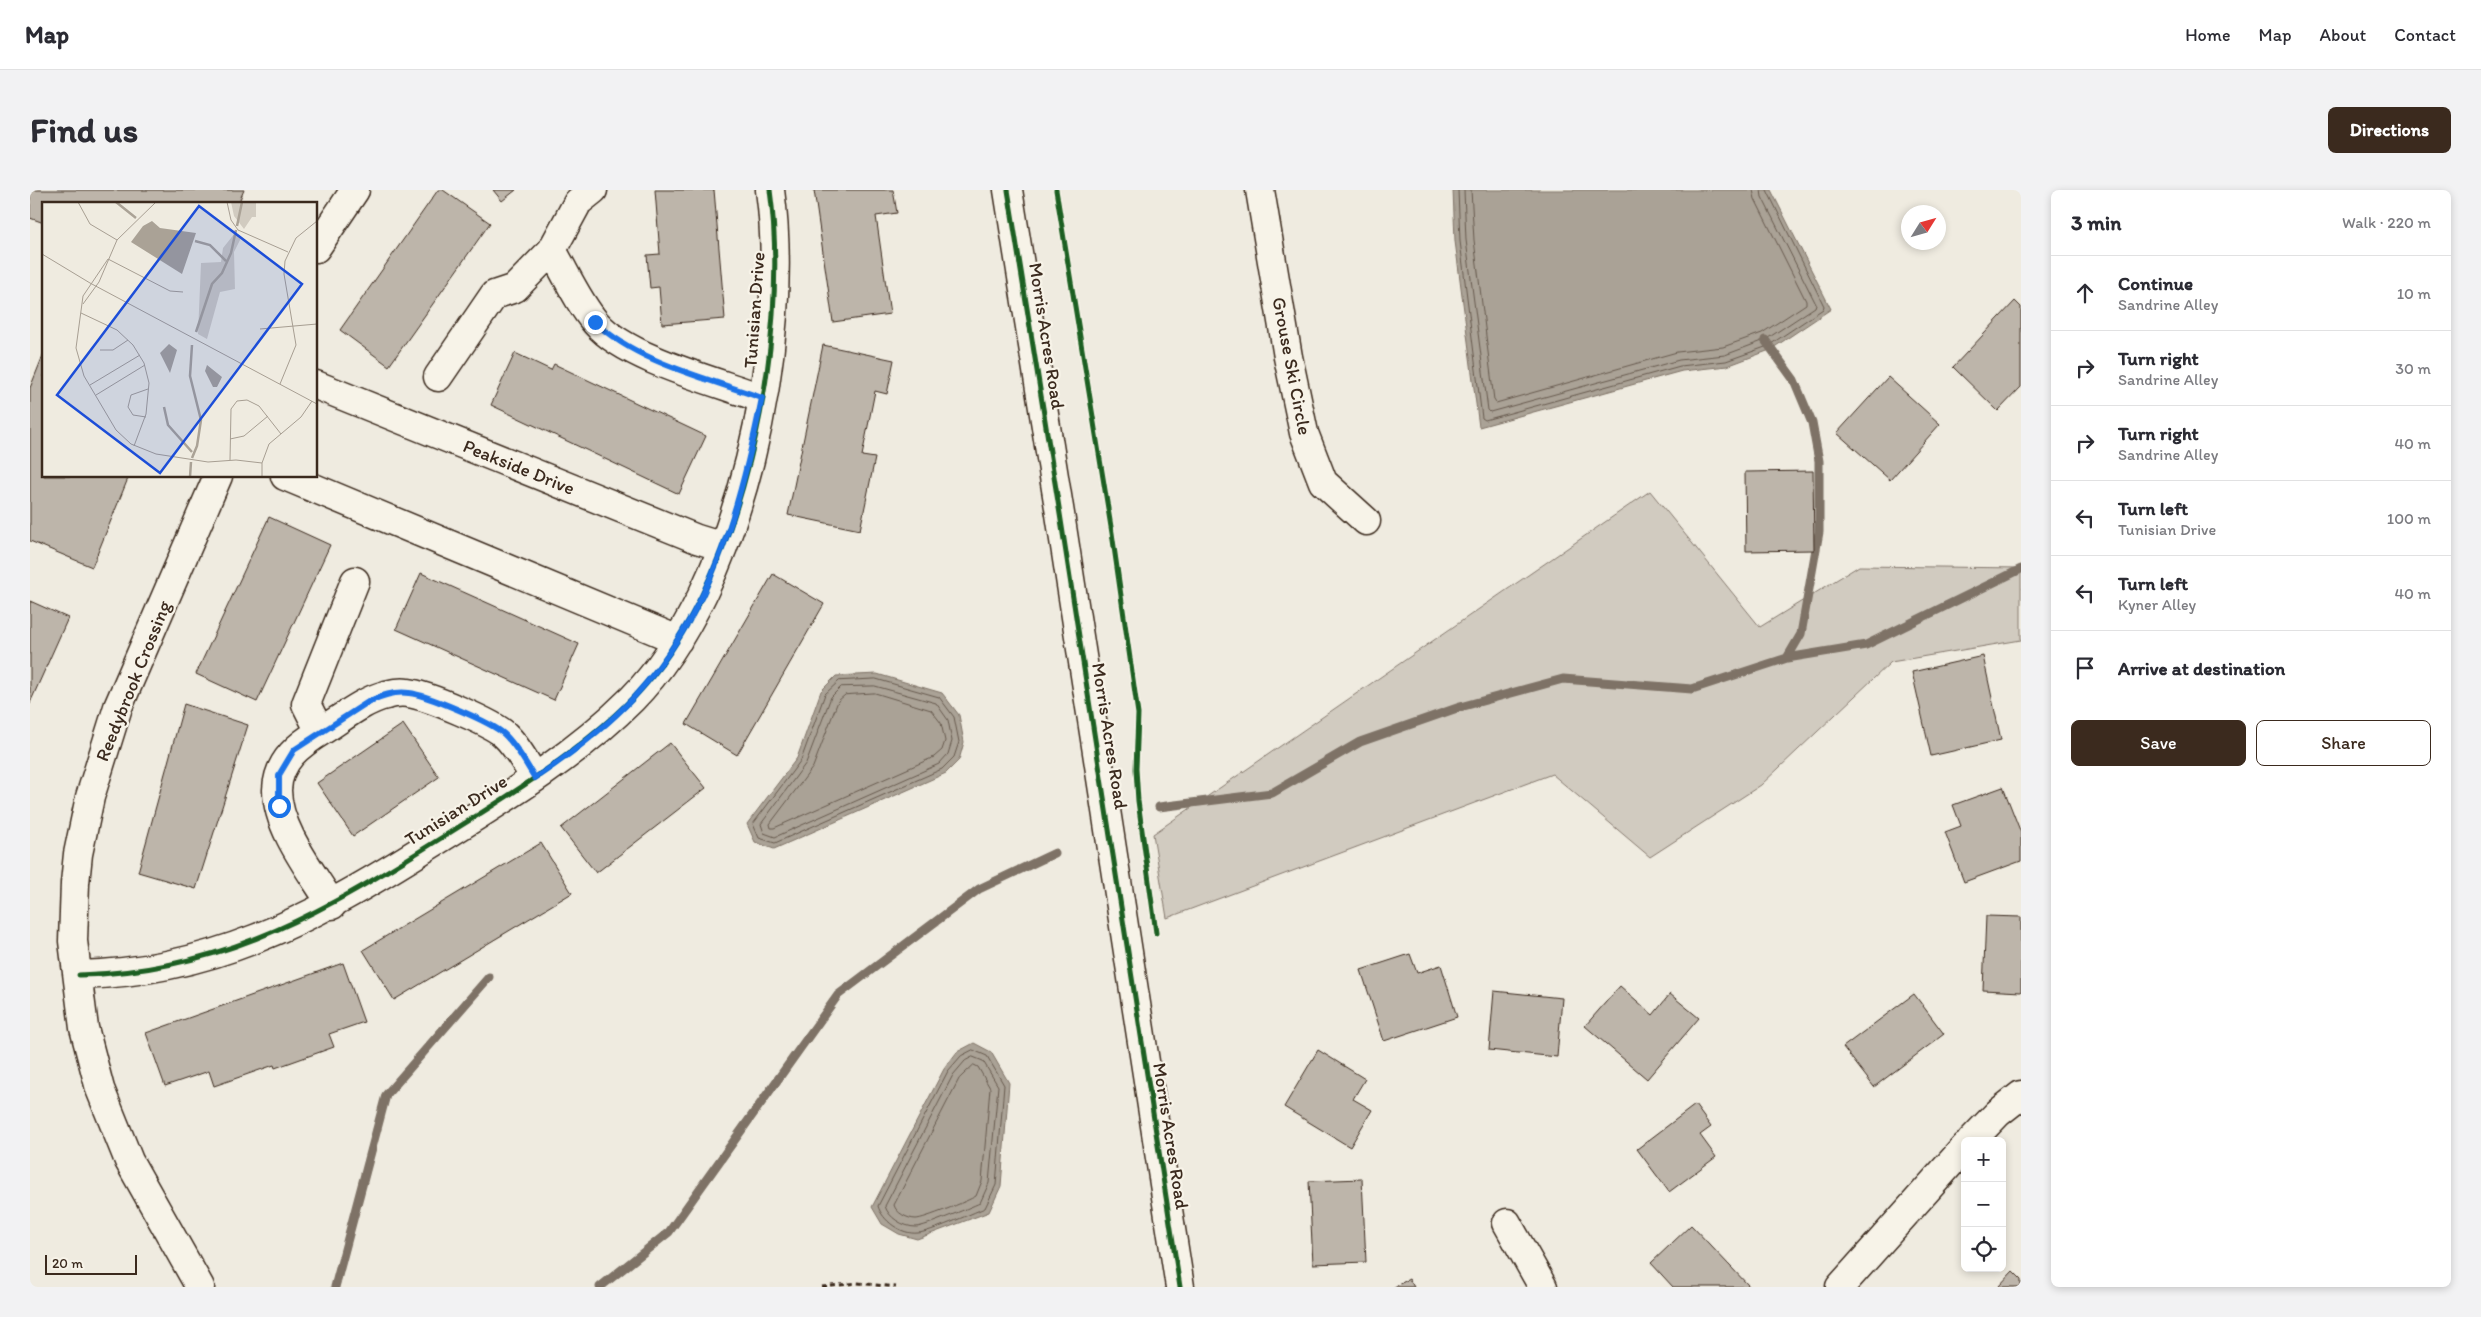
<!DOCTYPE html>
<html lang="en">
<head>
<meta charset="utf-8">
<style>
  :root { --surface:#fff; --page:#f2f2f3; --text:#2b2b33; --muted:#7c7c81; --line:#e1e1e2; --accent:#3b2a1e }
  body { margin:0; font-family:Itim,sans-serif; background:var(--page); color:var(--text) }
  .controls { position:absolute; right:15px; bottom:15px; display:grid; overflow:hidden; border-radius:8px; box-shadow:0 2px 8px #0003 }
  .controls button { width:45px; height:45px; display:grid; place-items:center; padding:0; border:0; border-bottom:1px solid var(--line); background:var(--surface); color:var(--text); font:25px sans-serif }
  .compass { position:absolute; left:1871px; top:15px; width:45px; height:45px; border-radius:50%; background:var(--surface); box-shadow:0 2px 8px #0003; rotate:53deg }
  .scale { position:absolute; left:15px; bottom:12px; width:92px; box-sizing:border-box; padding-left:5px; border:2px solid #3b2a1e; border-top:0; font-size:14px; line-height:18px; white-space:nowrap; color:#3b2a1e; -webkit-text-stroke:4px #f7f3e8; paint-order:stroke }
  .stop { position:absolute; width:15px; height:15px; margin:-11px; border:4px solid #1a73e8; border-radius:50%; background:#fff }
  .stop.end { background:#1a73e8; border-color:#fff; box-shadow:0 1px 5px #0008 }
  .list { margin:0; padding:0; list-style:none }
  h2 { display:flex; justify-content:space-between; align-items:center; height:65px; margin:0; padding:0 20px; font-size:21px }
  h2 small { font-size:16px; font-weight:400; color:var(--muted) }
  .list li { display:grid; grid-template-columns:32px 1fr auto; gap:15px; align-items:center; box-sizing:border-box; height:75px; padding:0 20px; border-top:1px solid var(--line) }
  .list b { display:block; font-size:19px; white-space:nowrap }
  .list p { margin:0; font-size:16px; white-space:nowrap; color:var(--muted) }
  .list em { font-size:16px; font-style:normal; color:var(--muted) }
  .actions { display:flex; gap:10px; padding:15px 20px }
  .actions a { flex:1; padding:11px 0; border:1px solid var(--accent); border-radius:8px; text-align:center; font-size:18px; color:var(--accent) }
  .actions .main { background:var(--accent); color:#fff }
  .icon { flex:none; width:28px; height:28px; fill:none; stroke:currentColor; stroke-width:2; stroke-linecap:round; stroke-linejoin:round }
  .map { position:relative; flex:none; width:1991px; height:1097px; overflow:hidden; border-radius:8px }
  header { display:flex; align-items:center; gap:30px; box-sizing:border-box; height:70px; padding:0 25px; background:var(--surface); border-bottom:1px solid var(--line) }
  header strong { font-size:24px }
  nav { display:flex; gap:28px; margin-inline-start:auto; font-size:18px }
  .intro { display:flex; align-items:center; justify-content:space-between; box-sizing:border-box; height:120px; padding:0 30px }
  h1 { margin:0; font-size:35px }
  .button { padding:12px 22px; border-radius:8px; background:var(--accent); color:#fff; font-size:18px; font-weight:700 }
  main { display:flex; gap:30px; padding:0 30px }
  aside { flex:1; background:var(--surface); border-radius:8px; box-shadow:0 2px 8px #0003 }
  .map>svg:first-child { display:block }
</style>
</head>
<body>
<header>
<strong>Map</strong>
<nav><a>Home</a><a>Map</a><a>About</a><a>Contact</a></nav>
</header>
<div class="intro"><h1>Find us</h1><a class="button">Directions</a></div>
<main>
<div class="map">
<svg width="1991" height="1097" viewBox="0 0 1991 1097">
  <rect width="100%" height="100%" fill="#efebe0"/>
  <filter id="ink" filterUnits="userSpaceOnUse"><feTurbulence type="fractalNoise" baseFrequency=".02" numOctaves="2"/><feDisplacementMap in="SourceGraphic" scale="10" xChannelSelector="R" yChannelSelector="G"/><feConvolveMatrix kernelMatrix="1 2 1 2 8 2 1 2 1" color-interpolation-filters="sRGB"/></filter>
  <g filter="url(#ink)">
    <path fill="#d1cbc0" stroke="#867a6f" d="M1620,301L1730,437L1829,376L1991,378V450L1861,472L1731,595L1620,667L1522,584L1137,728L1123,644Z"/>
    <path fill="#aaa296" stroke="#7e7266" d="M1423,0H1741L1801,119L1740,160L1697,176L1652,181L1449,237L1425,51Z
      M847,484L912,503L929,525L934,552L929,570L916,583L744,659L725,652L717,634L767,568L791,501L806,486Z
      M944,853L961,862L979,893L971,996L959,1022L887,1049L869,1044L852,1034L842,1017L914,879L927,862Z"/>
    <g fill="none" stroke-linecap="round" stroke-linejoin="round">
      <path stroke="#675a4e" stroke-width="1" d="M1428,0L1430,51L1452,228L1455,230L1650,176L1696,171L1738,156L1793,119L1794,116L1737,0
        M1434,0L1436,50L1458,220L1460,222L1649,170L1695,165L1735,150L1785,117L1786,114L1732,7L1731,0
        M1441,0L1444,50L1464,210L1466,213L1647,162L1693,157L1732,143L1776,114V111L1725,9L1723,0
        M846,489L909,507L924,527L929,552L924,567L912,579L745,653L729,648L723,634L771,570L795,504L809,491Z
        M845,496L906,513L918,530L922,551L918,564L909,574L745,647L734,643L731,634L776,573L801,507L811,497Z
        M845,503L901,520L911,533L915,551L912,560L904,567L744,638H741L740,634L783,577L808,511L815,505Z
        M943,860L957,866L974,895L966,995L955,1018C940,1024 901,1042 888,1043C871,1045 852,1030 848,1016L918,881L931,866Z
        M943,867L953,871L968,896L959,993L950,1013C938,1018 895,1037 886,1037C873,1037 858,1027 855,1016L923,885L935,871Z
        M944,875L948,877L960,898L952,991L946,1006C938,1011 894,1029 886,1029C878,1029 866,1023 864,1015L929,889Z"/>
      <path stroke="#7e7266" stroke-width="9" d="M1735,150L1764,190L1782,233L1789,271V342L1771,444L1757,468
        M1129,617L1242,603L1330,552L1430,517L1533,489L1662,499L1757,468L1836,455L1991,379
        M305,1097L356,905L459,787
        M570,1097L639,1042L808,805L949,699L1025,663"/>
    </g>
    <path fill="#bdb5aa" stroke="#3b2a1e" d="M0,0H214L208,14H14V33L0,28Z
      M408,0H413L460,33L359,176L310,140Z
      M463,0H486L472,11Z
      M625,0H684L695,129L632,134L629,97L620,98L617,65L630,64Z
      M784,0H863L867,23L846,26L860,124L803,132Z
      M1985,111L1991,117V197L1968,221L1923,177Z
      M793,155L864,170L857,204L845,201L832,266L845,268L830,340L758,325Z
      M14,163V286H99L62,377L0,351V198Z
      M485,163L521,180L524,174L676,246L649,304L461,215Z
      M1858,187L1910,234L1860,290L1807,243Z
      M1783,281L1784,360L1716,361L1715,282Z
      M239,327L300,355L227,512L166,484Z
      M391,383L549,454L524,510L366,439Z
      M743,384L794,414L707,565L656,534Z
      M0,411L38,428L0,513Z
      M1953,466L1971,550L1901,566L1882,482Z
      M154,514L218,535L166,699L108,682Z
      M373,534L409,587L323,646L287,593Z
      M640,553L676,598L566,683L531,638Z
      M1973,597L1991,643V671L1934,692L1915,642L1931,636L1923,615Z
      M511,653L542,703L364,810L333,760Z
      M1956,726L1991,727V802L1953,800Z
      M1380,764L1387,783L1411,775L1427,827L1354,851L1331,780Z
      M313,773L334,832L299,844L304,857L245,878L244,875L184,896L179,881L135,896L116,843Z
      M1590,796L1623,825L1640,804L1669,828L1617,889L1555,836Z
      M1464,801L1532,808L1527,867L1459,860Z
      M1884,804L1914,844L1844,897L1813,857Z
      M1288,860L1335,889L1323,909L1342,920L1320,957L1254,917Z
      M1665,915L1681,937L1670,945L1686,967L1639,1002L1607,959Z
      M1332,989L1336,1072L1283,1074L1279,991Z
      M1661,1035L1719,1096L1717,1097H1643L1621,1073Z
      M1983,1081L1991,1089V1097H1968Z
      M1379,1089L1384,1097H1364Z"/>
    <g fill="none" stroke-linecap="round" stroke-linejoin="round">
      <defs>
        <path id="minor" d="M978,0L1030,324L1150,1097
          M1230,0L1258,167L1274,243L1293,292L1336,331
          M286,58L325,0
          M522,60C536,84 548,112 566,133C597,169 685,191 731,208
          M408,187L464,105L485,98L522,60L548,12L563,0
          M286,195L667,349L693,357
          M255,286L648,450
          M290,542L276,514L325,391
          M302,715C282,682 247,639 247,600C248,570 270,554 293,540C312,528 334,510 356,505C363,503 371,502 378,503C396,505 463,533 475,545C488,557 496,574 505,588
          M49,785C180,782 278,731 387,663C462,616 539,572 602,509C712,397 761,152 740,0
          M1941,951L1968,923L1991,905
          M1477,1033L1513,1097
          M170,1097L99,971L70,899L54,838L43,751L45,693L48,664L60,607L88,517L188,286
          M1810,1097L1935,957"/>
      </defs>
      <use href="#minor" stroke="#3b2a1e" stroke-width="31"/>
      <path stroke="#3b2a1e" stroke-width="3" stroke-dasharray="5 4" stroke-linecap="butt" d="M792,1097L827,1093L866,1097"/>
      <use href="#minor" stroke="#f7f3e8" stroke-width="28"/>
      <defs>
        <path id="cycleway" d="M978,0L1030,324L1150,1097
          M1026,0L1082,343L1108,524L1106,579L1108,611L1126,743
          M49,785C180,782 278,731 387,663C462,616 539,572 602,509C712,397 761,152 740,0"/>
      </defs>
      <use href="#cycleway" stroke="#f7f3e8" stroke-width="8"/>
      <use href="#cycleway" stroke="#1b5e20" stroke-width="5"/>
    </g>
  </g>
  <g fill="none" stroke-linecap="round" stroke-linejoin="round" filter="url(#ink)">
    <path stroke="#1a73e8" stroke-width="6" d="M249,616V585L264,560L338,512C351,506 364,501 379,503C397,505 461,532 474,544C487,556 496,574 505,588C541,564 575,538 604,507C682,422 710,318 732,208C677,188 608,173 565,132"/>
  </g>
  <g text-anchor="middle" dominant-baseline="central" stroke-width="4.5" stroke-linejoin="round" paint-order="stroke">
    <g font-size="19" fill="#3b2a1e" stroke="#f7f3e8">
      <text transform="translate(724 120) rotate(-86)">Tunisian Drive</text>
      <text transform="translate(1017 146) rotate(81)">Morris Acres Road</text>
      <text transform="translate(1262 176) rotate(79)">Grouse Ski Circle</text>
      <text transform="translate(489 277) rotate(22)">Peakside Drive</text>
      <text transform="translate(103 491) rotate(-68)">Reedybrook Crossing</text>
      <text transform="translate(1080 546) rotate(81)">Morris Acres Road</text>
      <text transform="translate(426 620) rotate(-32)">Tunisian Drive</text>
      <text transform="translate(1141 946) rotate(81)">Morris Acres Road</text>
    </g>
  </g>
  <g transform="translate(12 12)">
    <rect width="275" height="275" fill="#efebe0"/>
    <path d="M189,0H214V15H210L202,27L192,14ZM193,31L199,36L192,50L193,87L178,90L165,137L156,132L159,61L179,60L181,46Z" fill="#d1cbc0"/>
    <path d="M110,19L118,26L154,31L140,72L89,40L101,24ZM127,142L135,148L128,171L118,151ZM165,163L180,175L175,185H171L163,169Z" fill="#aaa296"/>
    <path fill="none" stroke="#aaa296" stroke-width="2.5" d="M74,0L94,16M195,24L200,0M153,39L168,43L184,59M154,130L170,82L180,71L189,51L194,28M122,205L126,223L150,250M150,256L155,244L159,218L148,174L150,143M148,275L149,260"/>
    <path fill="none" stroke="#a79e92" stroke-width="1" d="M36,0L48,22L75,38M185,0L189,18L196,28L246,50M0,52L48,81L275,202M66,57L41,94L34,146L42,174L74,228L89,242L114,252L166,260L194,258L220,261M66,57L128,89L141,90M41,102L57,80L75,38L114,0M39,111L75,128L91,143L102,161L107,181L104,212L92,244M218,127L275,122M58,148H71L86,138M238,182L254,143L242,72L243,59L254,36L275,19M48,183L98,153M54,193L103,163M104,215L91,213L86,205L89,193L106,187M188,237L202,234L226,214M188,258L189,207L195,199L205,198L217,204L239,232M220,275V261L227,242L259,215L270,199"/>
    <path fill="#1d4ed8" fill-opacity="0.15" stroke="#1d4ed8" stroke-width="2.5" d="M157,4L260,82L118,271L15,193Z"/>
    <rect width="275" height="275" fill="none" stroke="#3b2a1e" stroke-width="2.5"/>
  </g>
</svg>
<div class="controls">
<button>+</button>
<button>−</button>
<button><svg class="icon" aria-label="locate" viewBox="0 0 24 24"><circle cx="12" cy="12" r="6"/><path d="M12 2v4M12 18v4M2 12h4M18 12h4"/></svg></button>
</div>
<svg class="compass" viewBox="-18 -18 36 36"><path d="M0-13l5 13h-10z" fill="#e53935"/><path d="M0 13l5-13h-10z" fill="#7c7c81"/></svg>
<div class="scale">20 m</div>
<div class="stop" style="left:249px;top:616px"></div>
<div class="stop end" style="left:565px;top:132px"></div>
</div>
<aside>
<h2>3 min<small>Walk · 220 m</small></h2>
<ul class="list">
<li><svg class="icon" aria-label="ahead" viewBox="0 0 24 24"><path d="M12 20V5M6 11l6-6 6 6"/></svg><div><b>Continue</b><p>Sandrine Alley</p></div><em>10 m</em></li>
<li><svg class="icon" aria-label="right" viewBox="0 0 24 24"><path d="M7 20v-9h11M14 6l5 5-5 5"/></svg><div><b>Turn right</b><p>Sandrine Alley</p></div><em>30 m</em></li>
<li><svg class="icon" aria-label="right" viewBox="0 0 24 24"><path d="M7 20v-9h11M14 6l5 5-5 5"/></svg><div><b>Turn right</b><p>Sandrine Alley</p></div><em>40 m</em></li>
<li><svg class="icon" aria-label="left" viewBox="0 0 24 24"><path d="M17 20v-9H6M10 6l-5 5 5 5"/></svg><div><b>Turn left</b><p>Tunisian Drive</p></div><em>100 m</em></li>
<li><svg class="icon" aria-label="left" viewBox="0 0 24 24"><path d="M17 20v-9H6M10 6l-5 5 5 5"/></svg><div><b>Turn left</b><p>Kyner Alley</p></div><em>40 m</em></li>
<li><svg class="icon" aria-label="arrive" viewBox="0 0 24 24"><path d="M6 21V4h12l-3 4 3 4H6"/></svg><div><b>Arrive at destination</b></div></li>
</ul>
<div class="actions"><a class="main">Save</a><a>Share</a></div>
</aside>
</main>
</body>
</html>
